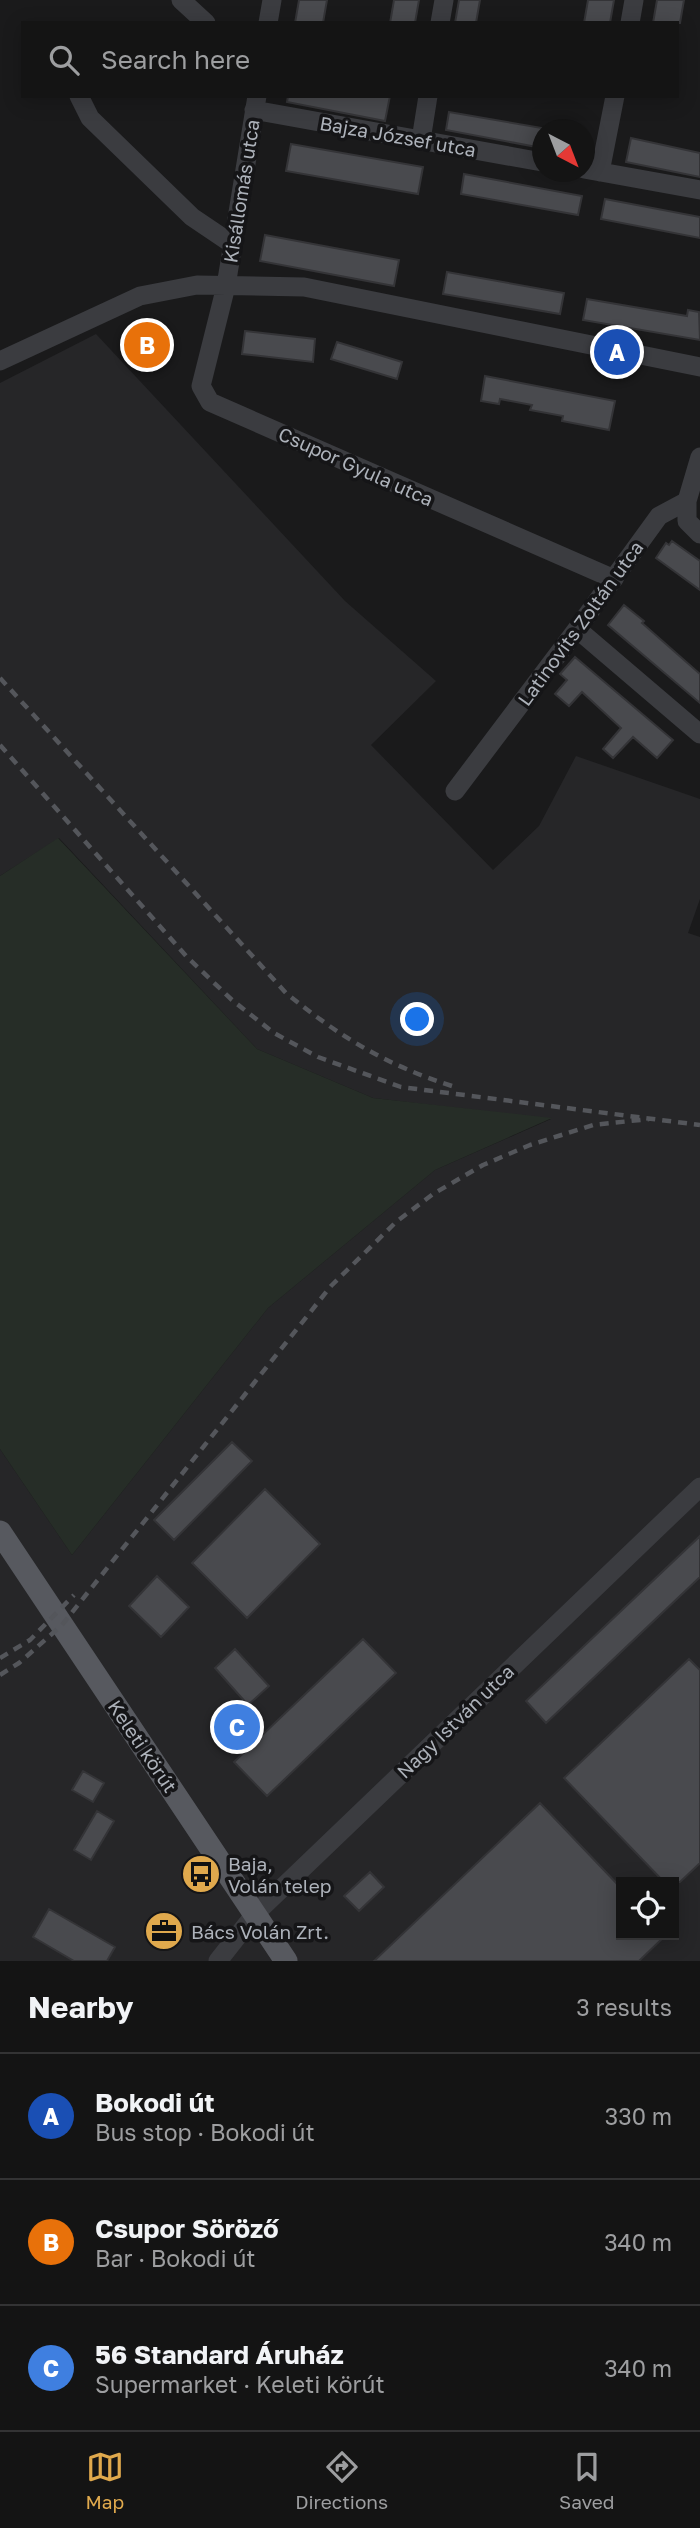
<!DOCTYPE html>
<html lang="en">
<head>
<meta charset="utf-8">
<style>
  :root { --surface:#141414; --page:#212122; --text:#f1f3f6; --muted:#9d9ea0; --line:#333334; --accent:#e0a94d }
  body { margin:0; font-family:"Golos Text",sans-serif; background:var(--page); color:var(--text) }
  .controls { position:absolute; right:21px; bottom:21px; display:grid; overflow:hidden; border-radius:0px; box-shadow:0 4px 18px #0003 }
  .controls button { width:63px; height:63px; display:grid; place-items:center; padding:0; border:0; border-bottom:2px solid var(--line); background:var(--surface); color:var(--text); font:35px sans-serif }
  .compass { position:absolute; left:532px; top:119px; width:63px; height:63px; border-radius:50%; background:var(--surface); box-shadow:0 4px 18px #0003; rotate:138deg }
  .you { position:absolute; left:418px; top:1020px; width:24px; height:24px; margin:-18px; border:5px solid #fff; border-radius:50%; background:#1a73e8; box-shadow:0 0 0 10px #1a73e833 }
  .badge { display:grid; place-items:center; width:46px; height:46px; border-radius:50%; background:var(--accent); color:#fff; font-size:23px; font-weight:700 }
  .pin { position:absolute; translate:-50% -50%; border:4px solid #fff; box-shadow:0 2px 7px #0006 }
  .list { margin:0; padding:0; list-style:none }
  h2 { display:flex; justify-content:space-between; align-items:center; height:91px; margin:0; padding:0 28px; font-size:30px }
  h2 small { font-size:23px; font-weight:400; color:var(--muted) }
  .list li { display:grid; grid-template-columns:46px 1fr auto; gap:21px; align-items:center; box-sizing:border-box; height:126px; padding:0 28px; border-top:2px solid var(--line) }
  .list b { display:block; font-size:26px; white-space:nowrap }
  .list p { margin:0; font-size:23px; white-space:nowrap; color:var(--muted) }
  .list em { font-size:23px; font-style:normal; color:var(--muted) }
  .icon { flex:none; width:38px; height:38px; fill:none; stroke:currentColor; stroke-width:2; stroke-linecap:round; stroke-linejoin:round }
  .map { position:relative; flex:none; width:700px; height:1961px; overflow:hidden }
  .search { position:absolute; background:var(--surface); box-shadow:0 4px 18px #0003; left:21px; right:21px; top:21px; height:77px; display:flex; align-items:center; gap:18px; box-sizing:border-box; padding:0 24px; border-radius:0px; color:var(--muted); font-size:26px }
  .sheet { height:469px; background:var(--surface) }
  nav { display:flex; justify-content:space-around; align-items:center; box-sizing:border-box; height:98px; border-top:2px solid var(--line); background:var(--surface); font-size:19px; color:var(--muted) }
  nav a { display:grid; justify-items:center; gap:4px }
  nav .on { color:var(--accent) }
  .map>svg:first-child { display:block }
</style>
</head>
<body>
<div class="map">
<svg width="700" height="1961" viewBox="0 0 700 1961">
  <rect width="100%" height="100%" fill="#1a1a1b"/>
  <path fill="#262628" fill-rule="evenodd" d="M96,334L345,601L436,681L371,745L493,870L539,826L576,756L700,799V899L688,933L700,937V1961H0V1449L72,1555L268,1308L435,1170L551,1119L373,1098L257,1049L59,838L0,876V383ZM621,1882H674V1935H621Z"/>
  <path fill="#262d27" d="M58,838L257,1049L373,1098L552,1118L435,1170L268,1308L72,1555L0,1449V876Z"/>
  <path fill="#494a4e" stroke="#343437" stroke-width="2" d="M299,0H327L323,23H295Z
    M394,0H419L415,23H390Z
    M459,0H480L476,23H455Z
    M588,0H614L610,23H584Z
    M657,0H684L680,23H653Z
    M288,96H390L385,121L287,102Z
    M449,112L542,128V148L446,130Z
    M631,138L700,153V177L626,162Z
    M291,144L423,167L418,194L286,171Z
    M464,174L582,196L578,215L461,194Z
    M605,199L700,217V238L601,219Z
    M265,235L399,260L394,286L260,261Z
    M447,272L564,293L560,314L443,294Z
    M587,299L687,316L688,310L699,312L700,340L583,320Z
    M245,331L315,339L313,362L242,354Z
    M337,342L402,362L397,379L331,359Z
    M485,376L615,401L609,430L562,421L563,416L530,410L532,405L500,399L499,404L481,401Z
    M672,541L700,561V590L656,558L666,543L669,545Z
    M624,605L644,621L642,623L700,674V703L608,625Z
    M575,657L673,740L657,758L633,737L613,758L603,749L621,728L582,692L569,706L555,694L567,680L560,674Z
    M232,1442L252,1461L174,1540L154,1520Z
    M265,1489L320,1544L247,1618L192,1563Z
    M700,1536V1577L546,1723L526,1701Z
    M157,1576L189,1607L161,1637L129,1606Z
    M363,1639L396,1673L267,1796L234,1762Z
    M235,1649L269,1686L248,1705L215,1668Z
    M689,1659L700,1670V1863L680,1882H664L564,1778Z
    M83,1771L104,1783L93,1802L72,1790Z
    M540,1803L621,1888V1935H666L639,1961H374Z
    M97,1811L114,1821L91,1860L74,1850Z
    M370,1872L384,1887L359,1911L344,1896Z
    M49,1909L115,1947L107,1961H74L33,1937Z"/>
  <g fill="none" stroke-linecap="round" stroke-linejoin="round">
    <path stroke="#3b3c40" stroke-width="19" d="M181,0L206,23
      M268,23L272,0
      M440,23L444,0
      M630,23L634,0
      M79,96L90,118L192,217L232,244
      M257,96L226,286L201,386L210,402L614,579
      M254,110L542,162
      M421,140L428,96
      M584,169L700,190
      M600,172L615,96
      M0,361L140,296L197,285L304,287L700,367
      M687,501V521L700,534
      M577,629L700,734
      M455,791L577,629L659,516L687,501L700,457
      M218,1961L255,1914L700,1487"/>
    <path stroke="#57595f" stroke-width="23" d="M0,1532L286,1961"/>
    <path stroke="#54565b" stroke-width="4.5" stroke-dasharray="9 7" stroke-linecap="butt" d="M0,678L286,993C340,1037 386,1065 452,1086
      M0,745L187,957L232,1000L274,1033L318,1057L401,1087L700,1125
      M0,1658L30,1640L74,1595
      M0,1675L19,1663L62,1625L331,1286L396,1222L433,1194L483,1165L530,1145L593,1125L649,1119"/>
  </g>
  <defs>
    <symbol id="bus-disc" viewBox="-11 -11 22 22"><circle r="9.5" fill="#e0a94d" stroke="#151517"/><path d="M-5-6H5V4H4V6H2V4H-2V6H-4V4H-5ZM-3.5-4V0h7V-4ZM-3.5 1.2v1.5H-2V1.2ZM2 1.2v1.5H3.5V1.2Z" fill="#111"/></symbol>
    <symbol id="office-disc" viewBox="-11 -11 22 22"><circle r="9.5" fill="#e0a94d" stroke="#151517"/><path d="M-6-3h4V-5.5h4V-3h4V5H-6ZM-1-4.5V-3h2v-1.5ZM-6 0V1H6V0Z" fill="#111"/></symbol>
  </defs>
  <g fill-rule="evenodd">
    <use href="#bus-disc" x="179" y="1852" width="44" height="44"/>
    <use href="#office-disc" x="142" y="1909" width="44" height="44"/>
  </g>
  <g text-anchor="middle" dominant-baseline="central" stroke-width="7" stroke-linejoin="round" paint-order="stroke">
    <g font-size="19" fill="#adb2ba" stroke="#151517">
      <text transform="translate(398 136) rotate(10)">Bajza József utca</text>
      <text transform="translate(241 191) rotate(-81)">Kisállomás utca</text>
      <text transform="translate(356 466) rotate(24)">Csupor Gyula utca</text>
      <text transform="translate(580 623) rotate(-54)">Latinovits Zoltán utca</text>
      <text transform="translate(455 1721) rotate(-44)">Nagy István utca</text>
      <text transform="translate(143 1746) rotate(56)">Keleti körút</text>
    </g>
    <g font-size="19" fill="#adb2ba" stroke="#151517" text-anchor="start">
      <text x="228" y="1863">Baja,<tspan x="228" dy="22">Volán telep</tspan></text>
      <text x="191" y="1931">Bács Volán Zrt.</text>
    </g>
  </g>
</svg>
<div class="controls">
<button><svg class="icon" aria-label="locate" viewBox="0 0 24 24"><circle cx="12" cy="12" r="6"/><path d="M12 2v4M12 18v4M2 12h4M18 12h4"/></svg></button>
</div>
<svg class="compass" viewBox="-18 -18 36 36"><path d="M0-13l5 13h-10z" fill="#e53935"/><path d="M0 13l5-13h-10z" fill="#9d9ea0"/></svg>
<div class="you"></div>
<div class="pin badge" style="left:617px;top:352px;background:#1a4fb4">A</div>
<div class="pin badge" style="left:147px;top:345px;background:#e8710a">B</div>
<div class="pin badge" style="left:237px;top:1727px;background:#3f7fe0">C</div>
<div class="search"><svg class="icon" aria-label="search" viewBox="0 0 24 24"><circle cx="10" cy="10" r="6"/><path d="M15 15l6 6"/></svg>Search here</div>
</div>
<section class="sheet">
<h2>Nearby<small>3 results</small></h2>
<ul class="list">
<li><span class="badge" style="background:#1a4fb4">A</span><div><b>Bokodi út</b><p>Bus stop · Bokodi út</p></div><em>330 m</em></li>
<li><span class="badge" style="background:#e8710a">B</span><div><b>Csupor Söröző</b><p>Bar · Bokodi út</p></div><em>340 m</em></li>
<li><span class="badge" style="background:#3f7fe0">C</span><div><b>56 Standard Áruház</b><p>Supermarket · Keleti körút</p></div><em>340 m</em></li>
</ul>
</section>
<nav>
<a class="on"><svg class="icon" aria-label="map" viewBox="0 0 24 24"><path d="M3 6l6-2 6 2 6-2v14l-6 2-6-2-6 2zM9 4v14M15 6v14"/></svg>Map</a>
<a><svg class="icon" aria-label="directions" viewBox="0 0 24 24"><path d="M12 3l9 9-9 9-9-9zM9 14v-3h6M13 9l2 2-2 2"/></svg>Directions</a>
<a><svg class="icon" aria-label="saved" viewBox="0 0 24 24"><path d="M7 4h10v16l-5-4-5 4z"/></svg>Saved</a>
</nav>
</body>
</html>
